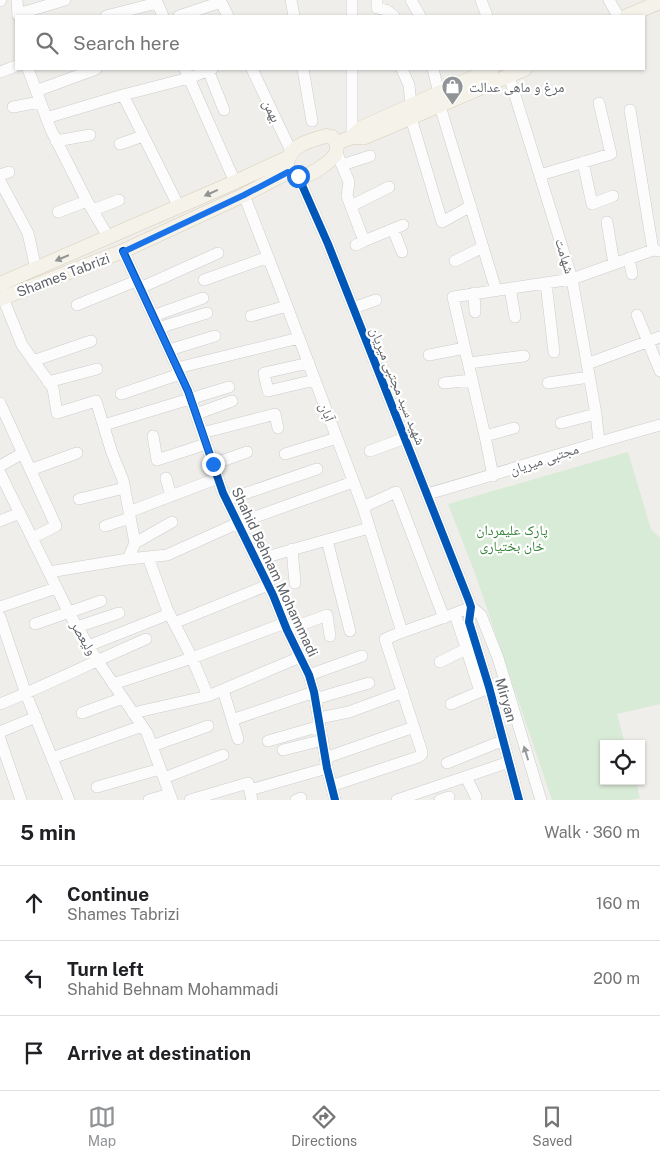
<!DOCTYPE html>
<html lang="en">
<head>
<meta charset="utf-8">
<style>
  :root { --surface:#fff; --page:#f6f6f6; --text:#202124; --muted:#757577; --line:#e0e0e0; --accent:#919496 }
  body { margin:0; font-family:"Public Sans","Noto Naskh Arabic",sans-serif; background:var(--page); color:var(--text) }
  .controls { position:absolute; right:15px; bottom:15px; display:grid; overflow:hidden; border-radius:0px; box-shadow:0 1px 4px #0004 }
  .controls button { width:45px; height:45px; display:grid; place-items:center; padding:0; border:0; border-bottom:1px solid var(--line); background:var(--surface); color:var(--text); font:25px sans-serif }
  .stop { position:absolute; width:15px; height:15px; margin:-11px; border:4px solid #1a73e8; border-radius:50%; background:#fff }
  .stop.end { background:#1a73e8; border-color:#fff; box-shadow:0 1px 5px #0008 }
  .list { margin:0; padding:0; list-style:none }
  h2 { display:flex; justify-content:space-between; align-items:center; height:65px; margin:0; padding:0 20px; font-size:21px }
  h2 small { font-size:16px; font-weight:400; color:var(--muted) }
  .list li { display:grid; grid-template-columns:32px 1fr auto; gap:15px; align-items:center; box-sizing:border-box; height:75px; padding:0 20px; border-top:1px solid var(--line) }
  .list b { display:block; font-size:19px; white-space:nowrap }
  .list p { margin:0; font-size:16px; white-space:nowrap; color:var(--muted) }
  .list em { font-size:16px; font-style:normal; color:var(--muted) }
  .icon { flex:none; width:28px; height:28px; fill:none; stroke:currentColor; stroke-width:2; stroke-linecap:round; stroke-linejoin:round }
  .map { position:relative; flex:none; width:660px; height:800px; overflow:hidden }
  .search { position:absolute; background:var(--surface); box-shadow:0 1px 4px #0004; left:15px; right:15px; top:15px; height:55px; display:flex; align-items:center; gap:12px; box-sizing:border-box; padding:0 18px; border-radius:0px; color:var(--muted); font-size:19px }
  .sheet { height:290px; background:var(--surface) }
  nav { display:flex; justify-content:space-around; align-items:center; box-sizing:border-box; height:70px; border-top:1px solid var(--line); background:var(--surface); font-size:14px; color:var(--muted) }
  nav a { display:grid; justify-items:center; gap:2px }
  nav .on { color:var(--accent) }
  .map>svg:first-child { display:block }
</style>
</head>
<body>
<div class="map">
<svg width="660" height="800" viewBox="0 0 660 800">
  <rect width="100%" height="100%" fill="#efeeea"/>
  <path fill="#d8ebd6" d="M628,452L651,529L660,538V704L617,714L625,744H604V781H636L640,798L631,800H552L476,576L448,504Z"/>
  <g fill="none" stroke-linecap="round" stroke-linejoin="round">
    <defs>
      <path id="minor" d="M17,0L18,16
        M156,0L163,16
        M220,0L228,16
        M291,0L294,16
        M352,0V16
        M377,0V8L386,10L394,16
        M411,0L420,16
        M481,0L487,16
        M609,0L618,16
        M0,1L1,0
        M18,14L65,0
        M106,16L157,3
        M179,16L221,2
        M28,69L51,130L87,201L109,238
        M185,69L235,182
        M252,69L292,153
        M303,69L312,121
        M352,69V137
        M402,69L409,85L411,105
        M433,69L439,93
        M208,70L224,110
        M0,72L16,66
        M509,76L572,279L596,414L599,442
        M36,91L96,69
        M123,95L179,207
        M440,106L496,290
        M13,107L40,102
        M630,110L653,250
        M46,118L123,95L189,78L212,69
        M411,118L442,222L471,206
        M56,141L90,135
        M120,144L143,136
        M336,151L349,182L347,196L364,241L356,245
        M583,162L592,204L613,196
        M342,165L370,156
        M0,175L9,172
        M540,175L611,154L599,103
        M298,176L328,244L469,601L471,607L469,622L489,687L519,800
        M0,181L28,233L36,269
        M244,195L282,293L363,507L402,632
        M351,206L389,187
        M93,210L119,200
        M58,212L87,201
        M607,222L614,264
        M393,229L402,252
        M364,241L403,225
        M123,251L188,391L223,493L273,595L287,630L309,675L314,692L327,768L335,800
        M629,258L632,274
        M455,261L483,247
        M204,280L268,257
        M546,283L554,352
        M140,288L218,253
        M510,288L515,317
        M474,293L475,312
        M3,298L22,345L53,388L57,413L96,401L112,453L123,480L135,543L128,559
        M77,305L136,281
        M353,308L376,300
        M637,315L660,371
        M153,316L203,298
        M251,316L287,306
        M158,328L207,313
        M169,350L215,336
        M429,355L465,348
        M33,361L91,341
        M309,363L264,373L268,391L315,380
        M469,363L524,356
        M587,364L660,337
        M177,368L299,338
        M48,382L97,369
        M444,383L472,380
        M548,383L589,377
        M121,394L180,374
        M0,403L56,526L32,538
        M196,414L232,401
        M561,423L596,414
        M104,425L229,387
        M202,433L275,414L278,428
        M153,436L157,460L206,444
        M485,436L514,428
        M370,451L405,438
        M285,454L337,438
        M213,464L247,452
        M0,466L23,453
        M30,470L77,453
        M0,473L69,613L97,660L147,733L172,800
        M493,476L485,436L453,297L572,279L653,250L660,251
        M166,478L171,496
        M427,494C505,472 582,446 660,425
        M79,499L125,488
        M226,500L317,469
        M363,507L396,492L444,618
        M129,512L218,478
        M0,521L20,513
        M105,526L130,518
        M327,540L350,631
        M135,543L172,522
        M292,549L295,583
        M148,557L167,609L192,658L208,696
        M256,560L369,528
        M49,572L128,559L167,555L238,523L353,482
        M0,607L56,588
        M471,607L481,615L498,658L541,800
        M455,614L480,691
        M0,617L26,694L69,800
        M174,623L268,585
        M35,624L101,601
        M77,627L119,613
        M287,630L327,615L330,636
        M88,646L169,614
        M440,662L466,649
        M309,675L362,656
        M113,684L192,658L285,623
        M223,690L238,739
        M315,699L369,683
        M0,704C49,684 97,660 146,639
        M451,704L486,689
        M82,713L123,698
        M133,713L208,696L300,657
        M319,718L349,712L403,692
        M232,720L314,692
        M0,732L36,717
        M0,739L21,800
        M268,741L320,726
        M152,746L208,726
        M283,750L323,740
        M52,758L142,726
        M325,758L414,727
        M447,763L504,740
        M466,777L476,797
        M164,778L223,755
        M331,786L418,757L422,754V752L385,639C413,627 443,619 471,607
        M97,787L160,769
        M250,790L327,768
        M149,800L170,794
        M190,800L248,783L252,800
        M296,800L301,798
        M397,800L509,762
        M440,800L449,797"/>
      <path id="major" d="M627,16L660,2
        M326,136L332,137L337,143C337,147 337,151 335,155C330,162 313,174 304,176C299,177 293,175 288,172C282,148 307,141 326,136Z
        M352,137H365L525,69
        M337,143L352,137L361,128L492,69
        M0,284L235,182L287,158
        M0,299L123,251L244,195L288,172"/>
    </defs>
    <use href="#minor" stroke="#cbcccc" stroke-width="12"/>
    <use href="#major" stroke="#d7ceb8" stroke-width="15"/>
    <use href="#minor" stroke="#fdfcfc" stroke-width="11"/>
    <use href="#major" stroke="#f4f2e9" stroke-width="14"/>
    <defs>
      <path id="cycleway" d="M298,176L328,244L469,601L471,607L469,622L489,687L519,800
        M123,251L188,391L223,493L273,595L287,630L309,675L314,692L327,768L335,800"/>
    </defs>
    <use href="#cycleway" stroke="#fff" stroke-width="11"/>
    <use href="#cycleway" stroke="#0057b8" stroke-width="8"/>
  </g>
  <defs><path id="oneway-solid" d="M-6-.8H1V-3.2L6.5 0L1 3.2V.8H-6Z" transform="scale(1.25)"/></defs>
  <g fill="#939595">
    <use href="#oneway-solid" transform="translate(211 193) rotate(156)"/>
    <use href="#oneway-solid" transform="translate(62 258) rotate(157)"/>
  </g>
  <use fill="#96999c" href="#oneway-solid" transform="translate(526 753) rotate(-107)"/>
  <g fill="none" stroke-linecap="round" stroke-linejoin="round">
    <path stroke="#1a73e8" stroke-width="6" d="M213,464L188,391L123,252L244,195L288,172L298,176"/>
  </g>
  <defs>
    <symbol id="shop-pin" viewBox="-11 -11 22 30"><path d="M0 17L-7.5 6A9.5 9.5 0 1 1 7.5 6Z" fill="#919496" stroke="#fff"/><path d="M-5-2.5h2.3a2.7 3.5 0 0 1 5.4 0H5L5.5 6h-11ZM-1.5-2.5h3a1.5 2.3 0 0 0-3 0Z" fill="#fff"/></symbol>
  </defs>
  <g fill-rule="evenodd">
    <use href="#shop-pin" x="440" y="74" width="25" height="34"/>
  </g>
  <g text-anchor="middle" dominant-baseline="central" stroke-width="4.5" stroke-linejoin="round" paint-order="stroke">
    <g font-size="14" fill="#5f6368" stroke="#fff" text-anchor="start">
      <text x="469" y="87">مرغ و ماهی عدالت</text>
    </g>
    <g font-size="14" fill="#5f6368" stroke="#fff">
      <text transform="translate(272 111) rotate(65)">بهمن</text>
      <text transform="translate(565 256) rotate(73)">شهامت</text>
      <text transform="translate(63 275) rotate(-21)">Shames Tabrizi</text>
      <text transform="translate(398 386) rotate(68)">شهید سید مجتبی میریان</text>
      <text transform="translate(327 412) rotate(69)">آبان</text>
      <text transform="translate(544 459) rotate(-18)">مجتبی میریان</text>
      <text transform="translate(275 572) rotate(65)">Shahid Behnam Mohammadi</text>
      <text transform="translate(84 638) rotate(59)">ولیعصر</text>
      <text transform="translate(506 700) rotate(74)">Miryan</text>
    </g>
    <g font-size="14" fill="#348238" stroke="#fff">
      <text x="512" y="530">پارک علیمردان<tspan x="512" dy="16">خان بختیاری</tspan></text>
    </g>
  </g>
</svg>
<div class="controls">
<button><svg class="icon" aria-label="locate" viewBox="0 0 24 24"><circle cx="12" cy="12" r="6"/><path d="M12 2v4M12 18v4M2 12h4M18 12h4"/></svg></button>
</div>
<div class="stop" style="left:298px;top:176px"></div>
<div class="stop end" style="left:213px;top:464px"></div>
<div class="search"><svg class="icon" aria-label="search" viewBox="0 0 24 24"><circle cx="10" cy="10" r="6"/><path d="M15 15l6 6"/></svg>Search here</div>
</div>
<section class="sheet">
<h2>5 min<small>Walk · 360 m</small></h2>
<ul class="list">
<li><svg class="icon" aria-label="ahead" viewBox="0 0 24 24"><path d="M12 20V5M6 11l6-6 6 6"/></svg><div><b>Continue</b><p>Shames Tabrizi</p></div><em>160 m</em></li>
<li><svg class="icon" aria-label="left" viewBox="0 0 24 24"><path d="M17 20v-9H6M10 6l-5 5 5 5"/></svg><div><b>Turn left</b><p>Shahid Behnam Mohammadi</p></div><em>200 m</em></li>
<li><svg class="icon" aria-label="arrive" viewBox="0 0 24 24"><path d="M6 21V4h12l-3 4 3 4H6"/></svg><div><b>Arrive at destination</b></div></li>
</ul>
</section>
<nav>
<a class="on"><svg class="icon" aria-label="map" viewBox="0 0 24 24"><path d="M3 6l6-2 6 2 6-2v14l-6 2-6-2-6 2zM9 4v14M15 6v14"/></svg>Map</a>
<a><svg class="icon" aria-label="directions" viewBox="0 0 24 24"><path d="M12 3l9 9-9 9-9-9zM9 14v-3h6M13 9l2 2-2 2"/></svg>Directions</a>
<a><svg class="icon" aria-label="saved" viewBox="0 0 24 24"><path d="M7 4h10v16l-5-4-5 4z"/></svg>Saved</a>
</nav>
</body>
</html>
